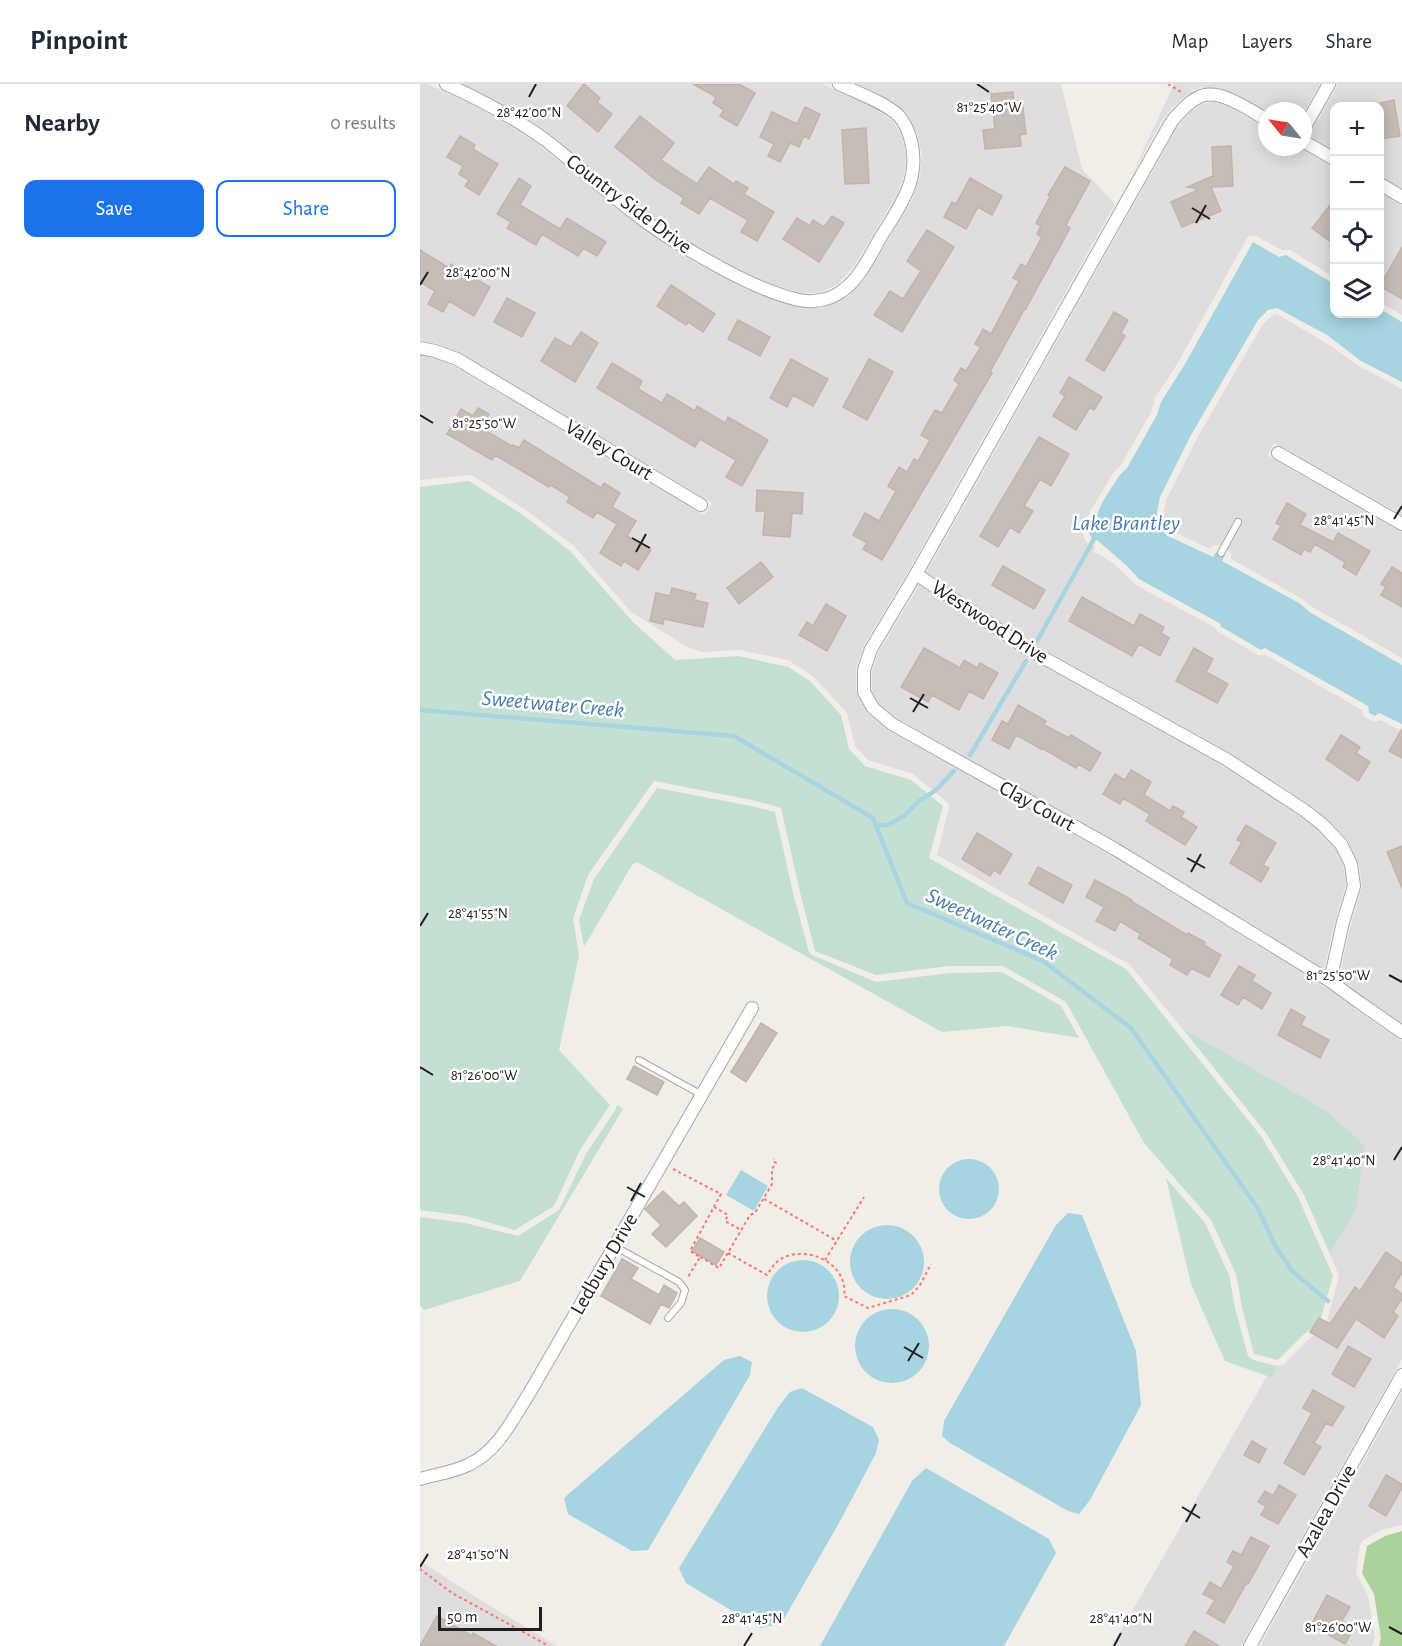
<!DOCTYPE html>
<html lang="en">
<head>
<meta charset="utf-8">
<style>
  :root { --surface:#fff; --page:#f6f6f7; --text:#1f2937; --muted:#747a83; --line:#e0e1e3; --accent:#1a73e8 }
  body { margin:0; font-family:"Alegreya Sans",sans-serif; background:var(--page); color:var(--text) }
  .controls { position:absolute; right:18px; top:18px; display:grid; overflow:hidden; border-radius:12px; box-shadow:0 3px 15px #0003 }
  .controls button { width:54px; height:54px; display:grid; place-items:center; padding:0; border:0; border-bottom:2px solid var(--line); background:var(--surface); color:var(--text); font:30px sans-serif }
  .compass { position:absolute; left:838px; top:18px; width:54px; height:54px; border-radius:50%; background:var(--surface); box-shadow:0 3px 15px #0003; rotate:300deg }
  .scale { position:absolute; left:18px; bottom:15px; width:104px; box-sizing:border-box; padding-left:6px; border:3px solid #202020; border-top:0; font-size:16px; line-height:21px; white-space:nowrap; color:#202020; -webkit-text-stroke:4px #fff; paint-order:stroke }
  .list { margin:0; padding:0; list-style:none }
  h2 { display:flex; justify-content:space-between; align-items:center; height:78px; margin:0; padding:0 24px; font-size:26px }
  h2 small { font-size:20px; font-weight:400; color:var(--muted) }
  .actions { display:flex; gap:12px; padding:18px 24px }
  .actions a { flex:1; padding:14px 0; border:2px solid var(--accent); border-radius:12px; text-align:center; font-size:21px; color:var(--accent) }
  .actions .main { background:var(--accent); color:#fff }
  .icon { flex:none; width:33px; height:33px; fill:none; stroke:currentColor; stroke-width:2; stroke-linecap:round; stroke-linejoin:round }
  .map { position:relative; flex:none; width:982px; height:1562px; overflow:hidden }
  header { display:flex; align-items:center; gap:36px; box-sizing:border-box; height:84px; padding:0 30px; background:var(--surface); border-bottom:2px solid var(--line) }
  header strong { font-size:28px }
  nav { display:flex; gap:33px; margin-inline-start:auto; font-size:21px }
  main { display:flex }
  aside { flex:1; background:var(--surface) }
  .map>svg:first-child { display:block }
</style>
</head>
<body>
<header>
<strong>Pinpoint</strong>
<nav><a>Map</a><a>Layers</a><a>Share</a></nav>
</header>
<main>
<aside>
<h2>Nearby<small>0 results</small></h2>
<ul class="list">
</ul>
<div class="actions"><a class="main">Save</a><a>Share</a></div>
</aside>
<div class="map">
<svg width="982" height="1562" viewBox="0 0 982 1562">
  <rect width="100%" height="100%" fill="#f1eee7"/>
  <path fill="#dfdddd" d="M0,0H7L49,18L88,40L122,63L220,142L264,172L322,203L354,216L379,223L402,224L428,212L447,191L492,116L500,92L502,70L496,48L485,29L459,10L437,0H641L662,85L695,120L489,486L444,561L436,585V607L448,630L468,646L691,771L901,900V902L907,904L935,925L982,957V1275L821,1562H692L847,1292L853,1294L857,1282L863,1281L888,1256L906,1241L919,1192L910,1170L936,1125L907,1027L762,944L709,880L517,771L529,724L528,719L493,690L448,676L435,662L427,629L393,592L368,576L320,566L281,568L266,562L211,528L154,462L106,426L53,392L48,391L0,396V271L14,274L34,282L284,431L292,419L41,269L18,260L0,257Z
    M43,0H402L453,23L473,37L482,53L486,71L485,87L478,109L434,182L417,201L398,209H381L357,203L328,190L272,160L229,131L131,52L95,28Z
    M754,0H900L883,30V27L847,28L816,10L799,4H784L782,2L778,5H772L773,8L757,19L745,32L712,91Z
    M918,0H982V105L960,92V22H914V67L889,52Z
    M796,18L811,24L847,44V63H880L914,83V193L870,166H862L836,152H830L827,154L759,277L735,314L731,328L701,381L693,389L668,431L662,445V449L666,458L675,463L673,467L693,479L716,501L794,543L797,547L838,571H846L942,626L943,631L946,634L955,638L961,636L982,647V940L944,914L919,894L931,840L942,802L939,780L928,757L907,735L888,720L810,669L610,558L506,489L758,42L769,29L784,19Z
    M960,108L982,121V231L960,218Z
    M857,230L911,262L939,282L982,305V431L854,359L847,371L982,448V574L894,524L881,514L811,475V470L810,467L799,461H793L790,465L750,446L744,438V428L746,416L777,354L843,240L852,232Z
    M499,501L603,570L802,681L880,732L897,745L915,764L923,781L926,800L915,836L904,885L698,759L476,634L459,620L452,607V588L458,569Z
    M982,1308V1441L961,1446L942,1457L940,1461L936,1489L948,1512L955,1553L952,1562H840Z
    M0,1477L62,1517L137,1562H0Z"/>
  <path fill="#abd29a" d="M982,1447V1562H959L961,1554L954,1510L942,1489L947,1462L965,1452Z"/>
  <path fill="#c3e0d2" d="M49,397L103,431L150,467L213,538L255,576L319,572L368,583L390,597L421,631L429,665L445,682L491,696L523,722L509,774L706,885L841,1052L878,1113L913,1192L900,1237L883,1251L858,1276L834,1270L822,1223L816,1190L791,1136L724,1059L646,918L583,882H529L456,891L395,867L380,808L361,724L332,716L234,697L168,791L153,835L159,871L139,966L190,1021L160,1066L134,1122L95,1146L46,1132L0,1126V403Z
    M237,704L331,722L355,728L373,809L389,868L392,871L456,898L530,889L582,888L641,922L659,954L587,942L522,948L217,778L212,781L164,863L159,836L174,795Z
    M762,944L907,1027L944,1062L936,1125L910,1170L884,1111L846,1049Z
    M197,1021L203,1025L100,1197L4,1226L0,1221V1133L45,1139L98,1152L139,1126L166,1070L196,1025Z
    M746,1094L785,1139L809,1191L815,1224L828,1272L833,1276L857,1282L853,1294L805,1277L771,1200Z"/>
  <path fill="#a6d4e0" d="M833,158L859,173L866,171L914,200V230H960V225L982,238V298L941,277L907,251L857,224L848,226L838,236L771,351L740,413L737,428L738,439L746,451L793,473L797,467L805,471L802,477L879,519L891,529L982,581V640L959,629L955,632L949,629L948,622L845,564L841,566L800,542L801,540L719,495L706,481L678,457L671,453L669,448L683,417L699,392L707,384L737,331L741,318L765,280Z
    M519 1105a30 30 0 1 1 60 0a30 30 0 1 1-60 0Z
    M321,1086L348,1102L334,1127L306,1111Z
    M648,1129L662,1131L716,1267L721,1321L670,1416L659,1430L648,1427L530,1359L522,1352L524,1337L636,1141Z
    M430 1178a37 37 0 1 1 74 0a37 37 0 1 1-74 0Z
    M347 1212a36 36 0 1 1 72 0a36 36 0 1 1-72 0Z
    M435 1262a37 37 0 1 1 74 0a37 37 0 1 1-74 0Z
    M320,1272L332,1278L330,1291L228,1466L212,1467L148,1430L144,1414L304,1276Z
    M382,1304L453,1343L459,1356L456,1369L419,1439L361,1540L340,1544L266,1499L259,1484L357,1325L370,1308Z
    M506,1384L629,1455L636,1469L584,1562H400L492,1397Z"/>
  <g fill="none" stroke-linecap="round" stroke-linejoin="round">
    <path stroke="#a6d4e0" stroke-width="4.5" d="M617,557L674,455
      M0,626L314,652L453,734L487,819L623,877L711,944L837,1123L856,1163L872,1187L908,1217
      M550,671L606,577
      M456,741H468L484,732L498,718L516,706L534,687"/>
  </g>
  <path fill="#c6bdb6" stroke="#c4b4a8" stroke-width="1.5" d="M164,0L180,14L177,18L192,30L178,48L147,22Z
    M273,0H319L335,9L317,42L300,32L304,26L293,19L296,13Z
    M593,8L594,17L602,16L606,50L600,51L601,62L565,65L563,46L575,45L571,10Z
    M974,16L980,52L960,55V19Z
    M385,23L400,30L389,55L384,52L379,63L370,59L360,78L348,72L354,60L340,53L352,28L377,40Z
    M220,32L254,59L241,76L277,100L289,83L314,100L316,97L328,104L324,110L354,128L337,157L321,148L328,136L290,114L279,130L261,119L264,114L236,96L195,63Z
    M446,44L449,99L425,100L422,46Z
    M40,52L55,61L53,65L78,80L59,111L45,102L49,96L39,90L43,82L27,73Z
    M811,62L813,102L791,103L801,127L762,143L751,118L776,107L775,104L767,103L793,92L792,63Z
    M645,83L670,97L646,141L650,144L605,226H604L570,288L572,289L462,476L443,465L447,459L433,451L445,429L459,437L476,407L468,402L479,383L487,388L494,375L498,377L510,356L501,351L515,326L522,329L539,300L534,296L541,284L546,287L561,263L555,260L563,245L571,250L599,197L593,194L601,180L606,183L622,153L617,150L621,142L616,139L630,113L628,111Z
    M99,94L111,102L100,121L140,145L147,134L186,158L177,172L163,164L158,172L122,150L116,161L87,144L91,138L77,130Z
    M550,94L582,112L572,131L558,123L546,145L524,133L532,118L536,120Z
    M915,115V161L892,144Z
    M412,132L424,139L399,178L363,155L377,134L390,142L393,136L404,143Z
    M507,146L534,163L482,248L454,231L470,207L483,215L501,187L487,177Z
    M982,163V215L960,202Z
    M0,166L29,184L31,180L70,203L54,232L29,217L23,228L8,220L15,207L0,198Z
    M251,201L295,230L283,248L268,238L266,241L237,222Z
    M87,214L115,229L102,253L74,238Z
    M694,228L708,236L701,249L705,252L684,287L666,276Z
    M318,236L350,253L340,272L308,255Z
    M161,248L178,259L155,298L121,277L135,254L151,263Z
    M371,275L408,295L393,322L373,311L367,323L350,314Z
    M449,275L473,288L447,336L423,323Z
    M192,279L222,297L218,305L242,319L247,310L275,327L277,322L305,339L308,333L348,356L322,402L306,393L316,376L280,355L275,363L177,304Z
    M649,293L682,313L674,326L670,323L656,346L633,332L645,312L640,309Z
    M58,324L69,330L66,336L72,340L68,348L92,362L93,361L99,364L104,356L181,404L184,399L200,409L192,423L216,437L207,452L231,466L218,486L204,477L201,482L180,469L197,440L177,428L173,434L147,418L150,413L131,401L129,403L75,371L72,376L27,350L41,325L53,332Z
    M619,353L649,370L631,402L620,395L604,422L613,427L599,449L590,443L578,463L560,452Z
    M337,406L383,409L382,430L372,429L370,453L343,451L345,427H336Z
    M867,419L886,430L880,441L913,458L918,449L950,467L936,491L923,483L925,478L895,460L890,468L884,465L881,471L853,455L861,442L856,439Z
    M341,478L353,493L319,520L307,504Z
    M583,482L625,506L614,525L572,501Z
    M972,483L982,489V523L961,511L966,503L961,500Z
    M252,504L276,510L274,516L288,519L283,543L244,535L243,540L230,537L236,509L250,512Z
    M662,513L714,542L720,530L744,543L741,549L749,554L740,572L719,560L712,572L649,537Z
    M406,520L426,532L407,567L379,551L387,538L393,542Z
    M504,564L540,584L544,576L557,584L560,579L578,589L563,615L549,607L539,626L512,611L508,618L481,603Z
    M774,564L793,575L786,588L808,600L797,619L756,597Z
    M598,621L626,637L624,641L649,654L651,651L681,669L670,687L658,680L656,684L622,664L621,665L596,651L589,665L572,656L582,637L588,640Z
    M982,645V674L969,667Z
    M921,651L940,663L936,669L950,678L938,697L906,675Z
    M711,686L731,698L724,711L750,727L753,722L764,728L761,733L777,743L765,761L726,737L730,730L703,714L700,720L683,710L695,690L705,696Z
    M826,741L856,759L843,781L849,784L841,798L810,779L822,758L817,756Z
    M557,749L592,770L580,790L574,786L570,792L542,775Z
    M982,762V804L967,768Z
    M618,783L652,801L643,819L609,800Z
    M675,796L712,816L711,817L767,851L768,849L785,858L784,861L801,871L789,893L771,884L767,891L750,881L753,875L718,854L721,850L700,837L695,847L676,837L684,823L666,813Z
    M819,882L835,891L832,897L851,909L842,925L823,913L818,921L801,911Z
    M871,925L885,933L881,941L909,956L900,974L858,951Z
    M341,939L357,949L326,998L311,988Z
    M214,982L244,998L237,1011L207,995Z
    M243,1107L259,1122L264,1118L277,1132L246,1163L232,1150L241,1141L225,1125Z
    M280,1154L304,1168L296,1181L272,1167Z
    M966,1168L982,1179V1189L973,1203L982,1210V1215L973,1228L978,1232L964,1254L936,1235L917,1264L890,1248L899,1234L910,1240L935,1203L940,1207Z
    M202,1175L218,1184L211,1195L239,1211L244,1201L257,1209L249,1224L241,1220L230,1240L181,1212Z
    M928,1262L951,1275L934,1303L912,1290Z
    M893,1306L924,1323L912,1342L906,1339L894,1359L901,1363L884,1391L864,1379L892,1329L883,1324Z
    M832,1357L846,1365L839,1379L824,1371Z
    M966,1391L982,1400V1404L966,1432L949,1422Z
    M859,1401L876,1411L858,1440L841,1431L846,1422L838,1418L845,1407L853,1412Z
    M831,1453L849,1462L828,1500H826L804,1539L787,1529L795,1516L783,1510L790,1498L801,1505L814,1482L807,1478L813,1467L821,1471Z
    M907,1511L930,1523L922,1537L934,1543L925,1560L891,1541Z
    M17,1532L52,1552L53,1549L76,1562H0Z
    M774,1547L799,1562H765Z"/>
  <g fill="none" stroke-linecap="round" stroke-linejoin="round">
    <defs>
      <path id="lane" d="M801,469L818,438
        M219,976L282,1011
        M194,1162L259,1198L265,1206L261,1219L248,1234"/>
      <path id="street" d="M26,0C61,16 96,34 128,58C161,84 192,113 226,138C251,156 277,171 303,185C327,198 352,210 379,216C393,219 410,216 422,207C439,195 449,174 459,156C479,123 501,97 491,57C489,49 484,38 479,32C466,19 436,8 419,0
        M847,36C830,26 801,5 781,12C769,17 760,28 752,37L496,490L451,565L444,586V608L453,624L472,640L695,765L910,897L940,919L982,948
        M883,46L909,0
        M883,57L914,75
        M960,100L982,113
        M0,264L15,267L37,275L281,421
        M858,369L982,440
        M496,490L606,564L806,675L884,726L902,740L921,760L931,780L934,802L923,838L910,897
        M0,1395C17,1390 35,1388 50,1380C78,1367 94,1333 110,1308L332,924
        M830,1562L982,1291"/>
    </defs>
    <use href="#lane" stroke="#a7a7a7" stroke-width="8"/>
    <use href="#street" stroke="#a7a7a7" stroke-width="14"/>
    <path stroke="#fe786a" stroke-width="2" stroke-dasharray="3 3" stroke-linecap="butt" d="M748,0L761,8
      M253,1085L301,1110L270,1167L280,1173L268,1193
      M344,1115L417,1157
      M294,1123L308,1131L305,1137L321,1146
      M308,1169L347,1191C351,1185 354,1180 359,1176C385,1159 429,1179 424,1212L448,1224L491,1211L500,1201L511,1180
      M280,1173L299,1184L330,1131L335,1129L352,1100V1085L356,1079L353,1077L354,1075
      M405,1176L444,1113
      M0,1485L32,1509L129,1562"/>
    <use href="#lane" stroke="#fff" stroke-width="6"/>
    <use href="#street" stroke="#fff" stroke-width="12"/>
  </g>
  <path fill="none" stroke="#202020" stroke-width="2" d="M557,0L569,8M109,13L116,0M772,124L790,135M776,139L786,121M0,201L8,188M0,331L13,339M974,435L982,422M212,454L230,464M216,468L226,450M490,614L508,624M493,628L504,610M767,774L785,784M771,788L781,770M0,842L8,829M969,891L982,898M0,983L13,991M974,1076L982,1063M207,1103L225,1113M211,1117L221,1099M484,1263L503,1274M488,1277L499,1259M762,1423L780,1434M766,1438L776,1420M0,1483L8,1470M969,1543L982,1550M324,1562L332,1549M694,1562L701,1549"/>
  <g text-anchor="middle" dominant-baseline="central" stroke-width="5" stroke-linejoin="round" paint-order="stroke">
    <g font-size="21" fill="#202020" stroke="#fff">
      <text transform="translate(209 120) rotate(37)">Country Side Drive</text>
      <text transform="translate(189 366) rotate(31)">Valley Court</text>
      <text transform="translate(570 538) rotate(33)">Westwood Drive</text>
      <text transform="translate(617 722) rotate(29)">Clay Court</text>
      <text transform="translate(184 1180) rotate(-60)">Ledbury Drive</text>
      <text transform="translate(906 1427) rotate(-61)">Azalea Drive</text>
    </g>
    <g font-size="22" font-style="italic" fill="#457aad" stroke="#fff">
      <text x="706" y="439">Lake Brantley</text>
      <text transform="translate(133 620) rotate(5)">Sweetwater Creek</text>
      <text transform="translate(572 840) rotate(25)">Sweetwater Creek</text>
    </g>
  </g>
  <g font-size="15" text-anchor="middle" fill="#202020" stroke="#fff" stroke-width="5" stroke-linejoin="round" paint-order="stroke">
    <text x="569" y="28">81°25'40"W</text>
    <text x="109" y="33">28°42'00"N</text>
    <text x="58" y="193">28°42'00"N</text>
    <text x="64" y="344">81°25'50"W</text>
    <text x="924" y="441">28°41'45"N</text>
    <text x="58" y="834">28°41'55"N</text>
    <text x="918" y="896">81°25'50"W</text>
    <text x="64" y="996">81°26'00"W</text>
    <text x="924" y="1081">28°41'40"N</text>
    <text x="58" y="1475">28°41'50"N</text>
    <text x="332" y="1539">28°41'45"N</text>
    <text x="701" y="1539">28°41'40"N</text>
    <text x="918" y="1548">81°26'00"W</text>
  </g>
</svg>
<div class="controls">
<button>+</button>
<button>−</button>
<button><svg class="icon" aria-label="locate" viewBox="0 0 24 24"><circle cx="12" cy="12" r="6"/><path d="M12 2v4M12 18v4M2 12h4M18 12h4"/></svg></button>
<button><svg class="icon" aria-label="layers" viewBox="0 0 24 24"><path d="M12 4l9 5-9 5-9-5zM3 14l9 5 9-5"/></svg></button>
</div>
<svg class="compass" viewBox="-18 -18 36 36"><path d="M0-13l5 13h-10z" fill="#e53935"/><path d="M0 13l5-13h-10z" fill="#747a83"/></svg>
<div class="scale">50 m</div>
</div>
</main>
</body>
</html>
